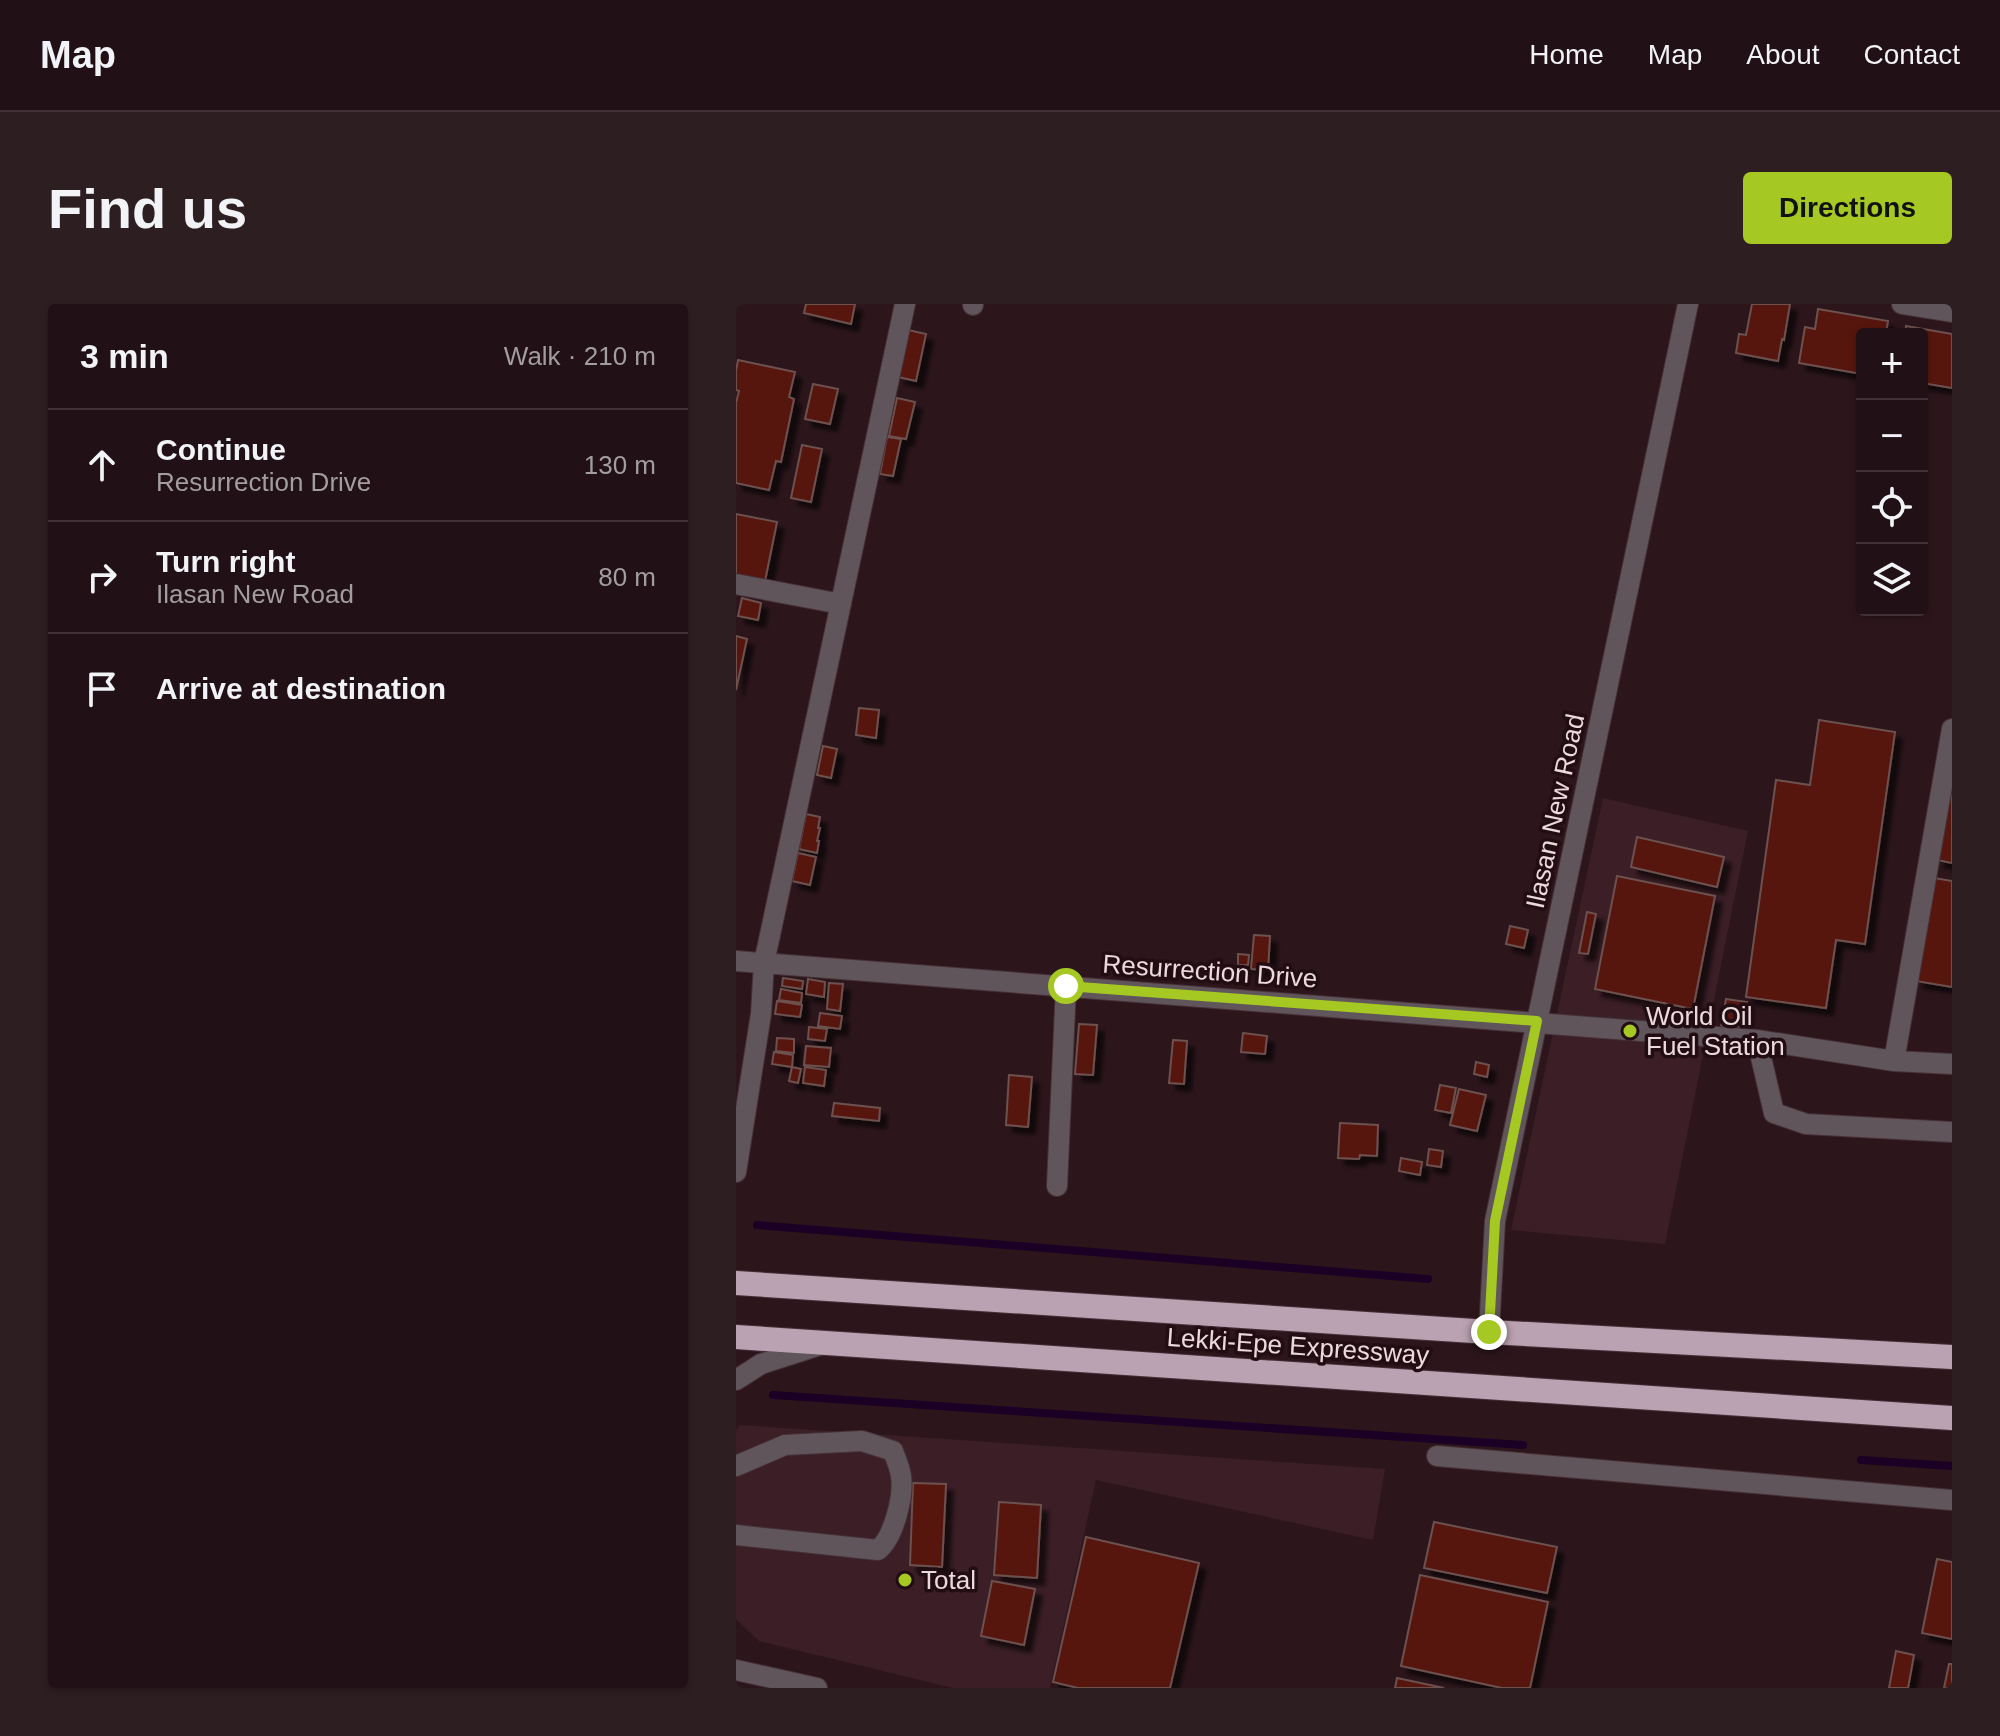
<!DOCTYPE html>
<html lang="en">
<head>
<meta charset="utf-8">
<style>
  :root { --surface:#211015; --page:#2d1e22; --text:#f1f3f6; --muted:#a29da0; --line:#3e3034; --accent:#a5c822 }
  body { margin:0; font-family:Helvetica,sans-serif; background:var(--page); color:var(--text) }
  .controls { position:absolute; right:24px; top:24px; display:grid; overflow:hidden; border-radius:8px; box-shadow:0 2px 6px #0004 }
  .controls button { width:72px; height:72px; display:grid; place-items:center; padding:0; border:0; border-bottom:2px solid var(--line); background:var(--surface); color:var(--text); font:40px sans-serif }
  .stop { position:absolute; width:24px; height:24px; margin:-18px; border:6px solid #a5c822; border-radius:50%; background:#fff }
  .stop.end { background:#a5c822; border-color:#fff; box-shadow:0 2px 8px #0008 }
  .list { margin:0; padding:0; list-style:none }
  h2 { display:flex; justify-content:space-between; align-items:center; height:104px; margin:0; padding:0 32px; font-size:34px }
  h2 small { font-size:26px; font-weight:400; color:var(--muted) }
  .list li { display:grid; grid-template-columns:52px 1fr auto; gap:24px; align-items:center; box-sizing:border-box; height:112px; padding:0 32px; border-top:2px solid var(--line) }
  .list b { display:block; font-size:30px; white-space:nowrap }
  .list p { margin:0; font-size:26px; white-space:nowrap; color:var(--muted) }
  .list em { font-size:26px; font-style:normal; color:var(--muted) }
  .icon { flex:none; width:44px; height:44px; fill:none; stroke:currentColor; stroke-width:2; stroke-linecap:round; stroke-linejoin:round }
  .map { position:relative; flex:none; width:1216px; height:1384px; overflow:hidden; border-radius:8px }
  header { display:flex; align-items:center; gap:48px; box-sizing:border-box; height:112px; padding:0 40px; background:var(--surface); border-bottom:2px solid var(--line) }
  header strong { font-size:38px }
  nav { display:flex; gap:44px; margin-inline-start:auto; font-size:28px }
  .intro { display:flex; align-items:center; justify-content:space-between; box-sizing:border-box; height:192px; padding:0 48px }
  h1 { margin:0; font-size:56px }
  .button { padding:20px 36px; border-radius:8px; background:var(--accent); color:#111; font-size:28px; font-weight:700 }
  main { display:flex; gap:48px; padding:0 48px }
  aside { flex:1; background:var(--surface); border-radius:8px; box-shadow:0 2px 6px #0004 }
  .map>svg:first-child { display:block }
</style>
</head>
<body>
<header>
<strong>Map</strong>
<nav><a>Home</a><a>Map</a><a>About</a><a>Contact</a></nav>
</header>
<div class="intro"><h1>Find us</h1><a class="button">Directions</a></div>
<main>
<aside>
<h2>3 min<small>Walk · 210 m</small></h2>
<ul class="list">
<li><svg class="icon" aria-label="ahead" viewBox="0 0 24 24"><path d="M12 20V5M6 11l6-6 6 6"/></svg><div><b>Continue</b><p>Resurrection Drive</p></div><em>130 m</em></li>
<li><svg class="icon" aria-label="right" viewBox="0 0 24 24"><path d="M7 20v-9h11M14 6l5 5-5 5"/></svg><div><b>Turn right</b><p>Ilasan New Road</p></div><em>80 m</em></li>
<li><svg class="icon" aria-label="arrive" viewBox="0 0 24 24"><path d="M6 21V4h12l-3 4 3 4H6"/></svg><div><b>Arrive at destination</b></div></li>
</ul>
</aside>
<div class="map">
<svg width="1216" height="1384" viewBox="0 0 1216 1384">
  <defs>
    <filter id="shadow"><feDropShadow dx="7" dy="7" stdDeviation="2" flood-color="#0009"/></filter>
  </defs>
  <rect width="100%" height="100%" fill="#2c161c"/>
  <path fill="#3b1e26" d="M867,494L1012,527L929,940L775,926Z
    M4,1121L649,1165L637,1236L360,1176L314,1384H217L23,1337L0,1315V1126Z"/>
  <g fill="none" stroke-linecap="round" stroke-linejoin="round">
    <path stroke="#1a0024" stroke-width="8" d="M21,921L692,975
      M37,1091L787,1141
      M1125,1156L1216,1162"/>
  </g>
  <path fill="#571311" stroke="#6c514e" stroke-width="2" filter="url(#shadow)" d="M70,0H119L115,20L68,9Z
    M1016,0H1054L1048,36L1046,35L1042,57L1000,49L1003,30L1010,31Z
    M1082,5L1152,17L1150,30H1126V70L1063,59L1069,23L1079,25Z
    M1170,22L1216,30V84L1186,79V30H1169Z
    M172,26L190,30L180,77L162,73Z
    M2,56L59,68L53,93L58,95L45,158L40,157L33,186L0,179V99L3,87L0,86V67Z
    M77,80L102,85L94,120L69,115Z
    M161,94L179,98L170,135L153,132Z
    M151,133L165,135L157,172L144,170Z
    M66,141L86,145L75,198L55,194Z
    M0,210L41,218L29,277L0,272Z
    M6,294L25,299L22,316L2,312Z
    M0,332L11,335L0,386Z
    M123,404L143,406L140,434L120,431Z
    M1083,416L1159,428L1129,640L1100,636L1090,704L1010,693L1040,476L1074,481Z
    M87,442L101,445L95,474L81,471Z
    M1216,473V559L1201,556Z
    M70,510L84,513L82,524H84L81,537H83L81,549L63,545Z
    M901,533L988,553L981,583L895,563Z
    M62,549L80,553L74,581L56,577Z
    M881,572L979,592L957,705L859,685Z
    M1198,574L1216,577V683L1180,677Z
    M851,608L860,610L852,650L843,649Z
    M774,622L792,626L788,644L770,640Z
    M518,631L534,632L532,666L515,665Z
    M502,650L513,651L512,661H502Z
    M47,674L67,677L66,685L46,682Z
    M72,675L89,678L88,693L70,690Z
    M93,679L107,680L104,707L91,705Z
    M45,685L66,689L65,699L43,696Z
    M990,695L1011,698L1008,717L1004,716L1002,726L985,723Z
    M41,697L66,701L64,713L39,710Z
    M84,709L106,712L104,725L82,722Z
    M343,720L361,721L357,771L339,770Z
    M73,723L91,725L89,737L72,735Z
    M507,729L531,732L529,750L505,748Z
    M41,734L58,735V749L40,747Z
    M437,736L451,737L448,780L433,779Z
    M70,742L95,744L93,763L68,761Z
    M38,748L57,751L56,763L36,760Z
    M740,758L753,761L751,773L738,770Z
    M56,763L65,765L62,779L53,777Z
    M69,763L90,766L88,782L67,779Z
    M273,771L296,773L292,823L270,821Z
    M704,781L720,784L715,809L699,806Z
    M723,785L750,791L741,827L714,821Z
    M98,799L144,804L143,817L96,812Z
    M604,819L642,821L641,852L624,851L623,855L602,854Z
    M693,845L707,847L705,863L691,861Z
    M665,854L686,858L684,871L663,867Z
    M177,1179L210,1180L206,1263L174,1261Z
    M263,1198L305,1201L301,1274L258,1271Z
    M698,1218L821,1243L811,1289L688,1264Z
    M350,1233L463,1259L434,1384H342L317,1378Z
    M1201,1255L1216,1258V1335L1186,1329Z
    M684,1271L812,1298L794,1384H766L665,1362Z
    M256,1277L299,1285L288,1341L245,1332Z
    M1160,1347L1178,1351L1172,1384H1153Z
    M1213,1360H1216V1384H1208Z
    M661,1374L708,1384H659Z"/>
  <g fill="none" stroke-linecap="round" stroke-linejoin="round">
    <defs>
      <path id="minor" d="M1166,0L1216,8
        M237,1V0
        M0,280L105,300
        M0,657L1021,736L1158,757L1216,760
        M1021,736L1038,809L1070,820L1216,828
        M1158,757L1216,425
        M0,868L25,710L28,659L169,0
        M321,882L330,682
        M753,1028L759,917L952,0
        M0,1076L25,1060L84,1041
        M701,1152L1216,1196
        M0,1162L49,1141L126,1137L157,1147C160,1155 164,1164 165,1172C168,1192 158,1233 142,1246L0,1231
        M0,1366L81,1384"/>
      <path id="highway" d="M0,979L753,1028L1216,1053
        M0,1033L1216,1114"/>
    </defs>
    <use href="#minor" stroke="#473137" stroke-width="22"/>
    <use href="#highway" stroke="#473137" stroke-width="26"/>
    <use href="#minor" stroke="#5f555b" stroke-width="20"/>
    <use href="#highway" stroke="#bba2b2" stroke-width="24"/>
  </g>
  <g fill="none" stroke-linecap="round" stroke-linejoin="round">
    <path stroke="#a5c822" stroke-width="10" d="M330,682L801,717L759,917L753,1028"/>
  </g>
  <g fill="#a5c822" stroke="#220d13" stroke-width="3">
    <circle cx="894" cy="727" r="8"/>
    <circle cx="169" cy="1276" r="8"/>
  </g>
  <g text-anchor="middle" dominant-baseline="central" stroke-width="7" stroke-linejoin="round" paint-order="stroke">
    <g font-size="26" fill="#eadade" stroke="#220d13">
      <text transform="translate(819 507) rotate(-78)">Ilasan New Road</text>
      <text transform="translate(474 667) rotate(4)">Resurrection Drive</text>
      <text transform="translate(562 1042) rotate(4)">Lekki-Epe Expressway</text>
    </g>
    <g font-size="26" fill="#eadade" stroke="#220d13" text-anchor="start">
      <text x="910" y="712">World Oil<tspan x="910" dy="30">Fuel Station</tspan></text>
      <text x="185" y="1276">Total</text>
    </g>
  </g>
</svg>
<div class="controls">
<button>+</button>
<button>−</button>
<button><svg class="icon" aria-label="locate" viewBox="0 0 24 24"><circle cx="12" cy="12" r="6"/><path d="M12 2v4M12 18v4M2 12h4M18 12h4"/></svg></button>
<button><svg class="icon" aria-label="layers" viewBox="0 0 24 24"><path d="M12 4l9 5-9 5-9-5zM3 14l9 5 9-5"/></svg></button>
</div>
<div class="stop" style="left:330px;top:682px"></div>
<div class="stop end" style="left:753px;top:1028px"></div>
</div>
</main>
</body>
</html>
